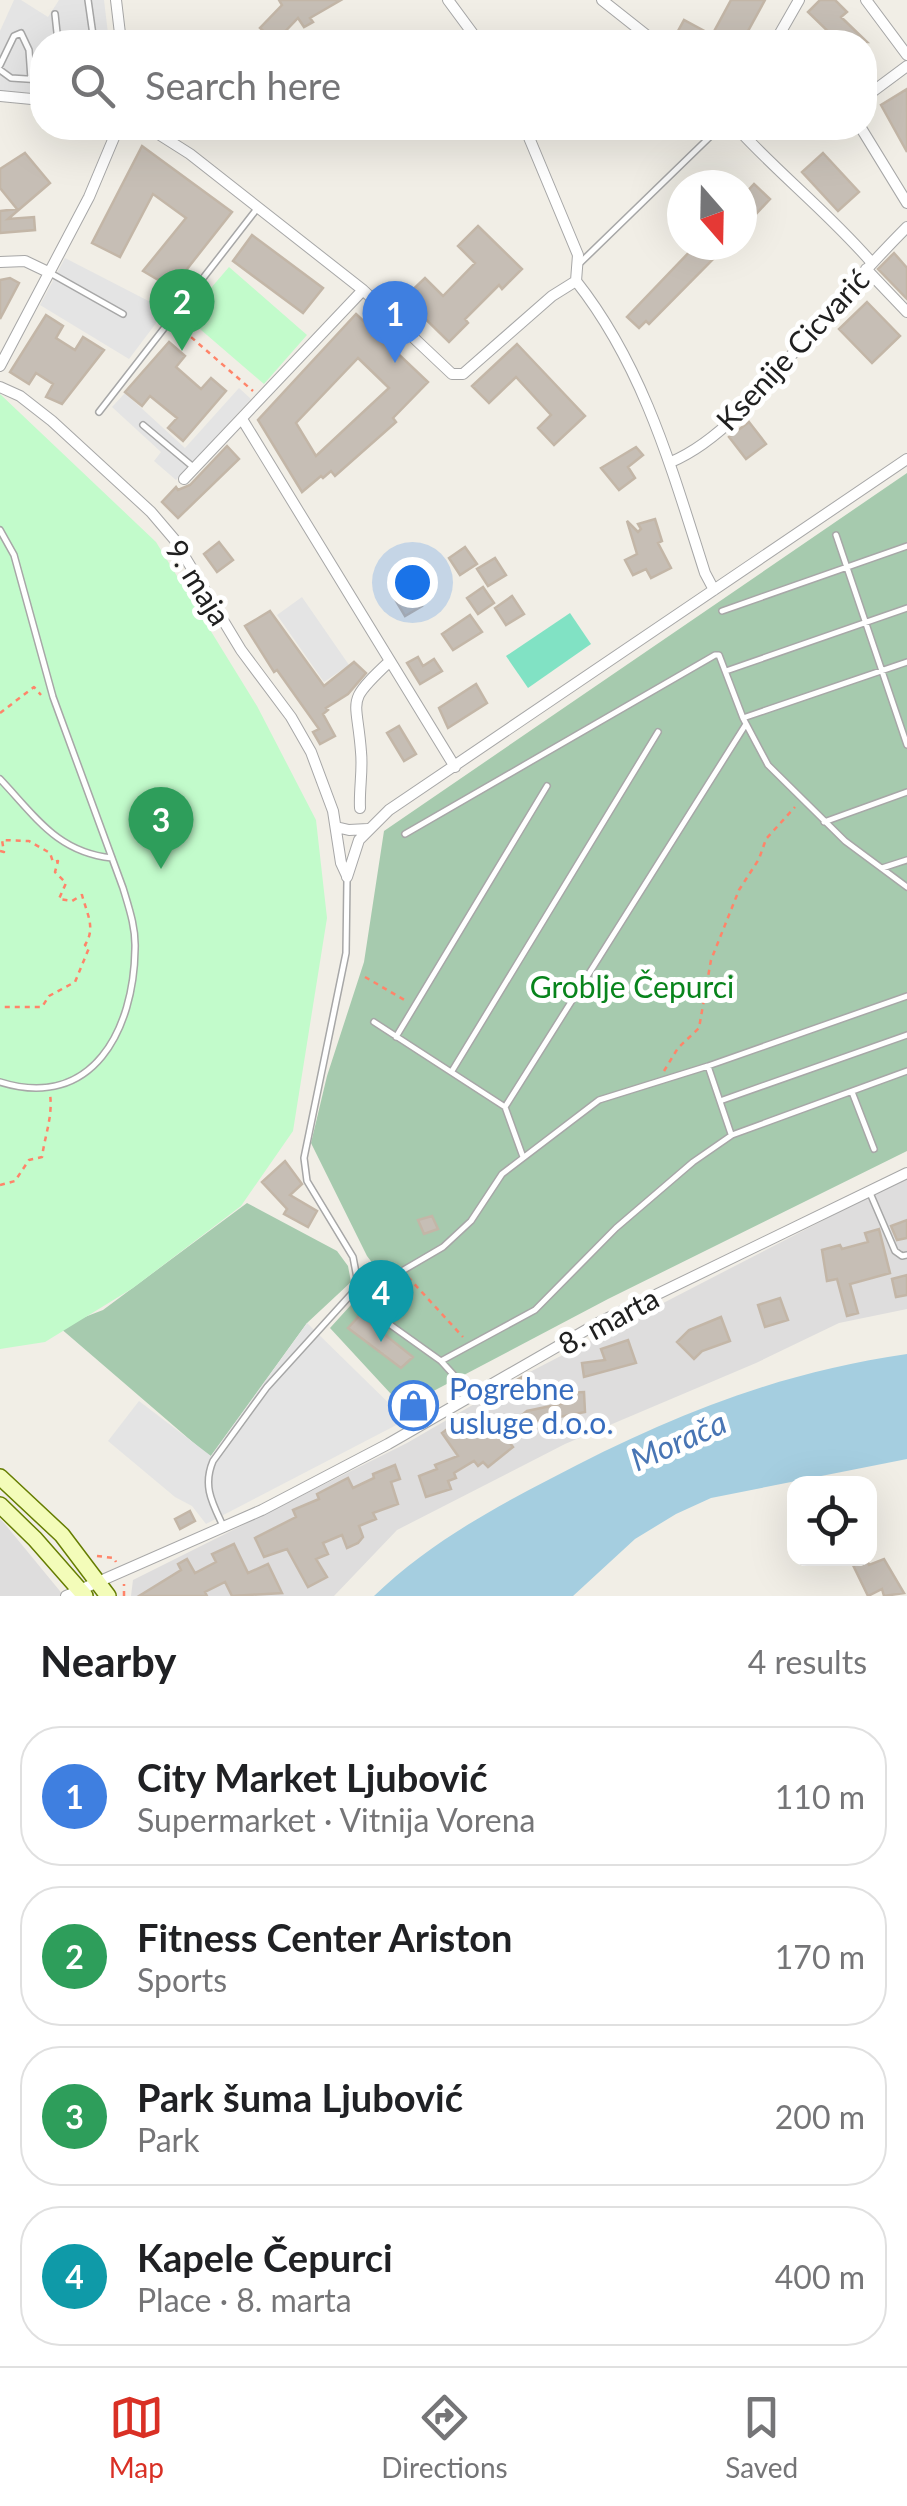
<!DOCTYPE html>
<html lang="en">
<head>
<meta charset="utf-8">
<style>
  :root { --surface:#fff; --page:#f6f6f6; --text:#202124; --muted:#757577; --line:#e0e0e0; --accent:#d93025 }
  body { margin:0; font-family:Lato,sans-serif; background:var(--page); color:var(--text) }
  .controls { position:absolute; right:30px; bottom:30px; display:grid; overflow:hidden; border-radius:20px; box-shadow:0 10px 40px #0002 }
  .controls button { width:90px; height:90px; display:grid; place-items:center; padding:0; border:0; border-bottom:2px solid var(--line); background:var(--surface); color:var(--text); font:50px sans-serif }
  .compass { position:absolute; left:667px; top:170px; width:90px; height:90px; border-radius:50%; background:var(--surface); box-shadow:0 10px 40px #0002; rotate:160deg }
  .you { position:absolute; left:412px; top:582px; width:35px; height:35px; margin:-25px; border:8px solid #fff; border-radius:50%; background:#1a73e8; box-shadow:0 0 0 15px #1a73e833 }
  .badge { display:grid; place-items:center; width:65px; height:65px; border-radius:50%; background:var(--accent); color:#fff; font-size:32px; font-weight:700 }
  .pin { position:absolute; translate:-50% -82px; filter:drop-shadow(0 2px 5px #0008) }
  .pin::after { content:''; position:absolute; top:52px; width:35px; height:30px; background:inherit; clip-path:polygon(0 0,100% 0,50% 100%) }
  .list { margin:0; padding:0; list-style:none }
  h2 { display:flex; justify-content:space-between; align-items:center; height:130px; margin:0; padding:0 40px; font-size:42px }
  h2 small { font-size:32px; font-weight:400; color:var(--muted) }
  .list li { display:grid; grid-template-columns:65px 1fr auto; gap:30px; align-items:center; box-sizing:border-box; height:140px; margin:0 20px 20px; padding:0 20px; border:2px solid var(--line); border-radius:40px }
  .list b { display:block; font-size:38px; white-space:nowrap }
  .list p { margin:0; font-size:32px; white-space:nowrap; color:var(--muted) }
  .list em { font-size:32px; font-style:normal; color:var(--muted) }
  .icon { flex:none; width:55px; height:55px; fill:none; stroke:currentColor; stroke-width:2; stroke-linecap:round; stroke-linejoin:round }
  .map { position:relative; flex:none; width:907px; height:1596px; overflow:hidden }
  .search { position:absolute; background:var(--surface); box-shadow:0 10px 40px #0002; left:30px; right:30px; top:30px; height:110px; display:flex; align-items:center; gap:25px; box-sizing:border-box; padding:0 35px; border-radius:40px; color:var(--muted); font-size:38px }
  .sheet { height:770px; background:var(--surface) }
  nav { display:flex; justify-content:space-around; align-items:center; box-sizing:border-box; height:140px; border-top:2px solid var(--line); background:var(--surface); font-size:28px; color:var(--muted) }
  nav a { display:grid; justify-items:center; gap:5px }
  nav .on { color:var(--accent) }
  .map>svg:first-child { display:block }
</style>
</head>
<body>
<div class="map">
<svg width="907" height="1596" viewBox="0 0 907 1596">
  <rect width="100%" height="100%" fill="#f1eee6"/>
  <path fill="#dedddd" d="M907,1177V1309L839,1323L756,1363L565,1444L397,1530L334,1596H131L133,1580L407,1443L524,1375Z
    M0,1519L4,1523L64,1596H0Z"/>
  <path fill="#a6caae" d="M907,473V1151L608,1299L403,1407L330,1328L380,1273L367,1256L311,1143L327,1076L364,962L384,831Z
    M247,1203L337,1251L348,1266L351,1282L307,1323L210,1457L59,1327L103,1310Z"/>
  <path fill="#c2fbcb" d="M229,267L307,335L264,384L186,317Z
    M0,394L156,542L257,706L316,820L327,918L293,1131L241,1206L133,1288L45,1342L0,1349Z"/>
  <path fill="#81e2c4" d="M570,613L591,644L528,688L506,656Z"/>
  <path fill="#e4e4e4" d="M14,0H21L48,17L59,0H104L109,42H42V95L0,91V31Z
    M65,258L166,310L129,359L40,305Z
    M239,388L251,399L176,480L154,461L161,452L112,407L125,393L185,448Z
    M302,597L349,665L324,682L277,615Z
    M307,1323L406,1420L206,1524L192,1506L175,1497L108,1441L139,1401L211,1456Z"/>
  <path fill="#a5cee0" d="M907,1354V1459L711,1498L676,1514L635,1539L573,1596H374C426,1546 486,1512 550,1479C668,1417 775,1373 907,1354Z"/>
  <path fill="#c6beb5" stroke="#c3b6a7" stroke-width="2.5" fill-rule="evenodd" d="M279,0H341L310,18L313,22L304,27L298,18L275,42L260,28L282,5Z
    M731,0H765L742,42H672L684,20L712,35Z
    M820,0H835L847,12L841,17L867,42H839L808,12Z
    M907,89V152L881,105Z
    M142,146L232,212L172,288L143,271L186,218L153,194L120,257L92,243Z
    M25,153L50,183L8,219L34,217L35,230L0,233V211L17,209L0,188V169Z
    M823,153L859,192L838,211L802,172Z
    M754,184L770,199L742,229V197Z
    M478,226L522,269L502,289L499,285L465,319L468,323L449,342L404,298L425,278L443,296L475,263L458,246Z
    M252,235L323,288L303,313L233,261Z
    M696,245H727L649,324L646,321L639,328L627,317Z
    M894,253L907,268V299L878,269Z
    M10,278L19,283L0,319V280Z
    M867,302L900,336L872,363L839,329Z
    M356,314L428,382L393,418L396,422L335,476L331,471L323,478L321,476L302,492L258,420ZM358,358L389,388L316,456L296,423Z
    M46,315L63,326L56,338L75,350L83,337L104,350L62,404L46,397L53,384L36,373L29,384L10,372Z
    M169,342L185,356L176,367L201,389L211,378L226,391L183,441L168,428L177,418L150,396L142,406L125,392Z
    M517,344L585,416L554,445L538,428L551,415L516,377L489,403L472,386Z
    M749,422L766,444L746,459L729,437Z
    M227,446L239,459L178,518L162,502L176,487L178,490L190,485Z
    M636,447L643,455L628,467L635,478L619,490L601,468Z
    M655,519L662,541L658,543L671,568L651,578L646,569L633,575L625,560L637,554L627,521L638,532L641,529L638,524Z
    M219,542L233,560L217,572L204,554Z
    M465,547L477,564L460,575L449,558Z
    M495,558L506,575L488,586L477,569Z
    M410,586L422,606L405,616L393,596Z
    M483,587L494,603L478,614L467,598Z
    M512,596L524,614L506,625L495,608Z
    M270,611L324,686L354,662L366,673L348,694L326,708L328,710L323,714L335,736L320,744L313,732L319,729L277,670L274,672L245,626Z
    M470,615L482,632L453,650L442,634Z
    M418,657L423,666L434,659L442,671L420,684L407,663Z
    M476,684L487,703L448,728L439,708Z
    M399,726L416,754L404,761L387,733Z
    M285,1161L302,1184L290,1195L317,1211L308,1227L284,1214L287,1209L262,1182Z
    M432,1216L438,1229L424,1234L418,1220Z
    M907,1220V1238L897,1240L891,1226Z
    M879,1229L890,1273L850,1284L858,1313L847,1316L837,1279L827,1281L822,1250L840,1245L842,1249L868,1242L865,1233Z
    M907,1275V1295L896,1297L892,1279Z
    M780,1298L788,1320L765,1327L758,1305Z
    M360,1315L413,1357L401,1368L348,1328Z
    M721,1317L730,1341L702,1351L694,1359L677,1342L689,1330Z
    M628,1340L636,1363L584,1377L582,1363L605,1360L601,1349Z
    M522,1377L528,1389L512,1398L505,1387Z
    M584,1392L585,1412L518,1425L524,1432L510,1443L513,1447L488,1467L483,1462L478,1466L474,1461L454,1473L456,1478L448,1481L451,1489L426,1497L419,1476L437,1469L435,1465L458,1456L442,1433L454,1424L458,1430L469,1423L484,1420L486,1423L493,1418L502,1431L527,1411L565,1403L564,1393Z
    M395,1465L400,1479L391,1482L398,1504L373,1513L376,1519L359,1526L363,1537L358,1543L347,1548L342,1535L323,1543L328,1554L316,1559L327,1577L308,1587L287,1549L264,1557L255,1538L296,1517L293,1510L319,1499L317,1494L348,1478L353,1488L374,1478L373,1474Z
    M190,1511L195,1521L180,1529L175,1519Z
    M234,1544L248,1573L268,1564L282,1593L232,1596L225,1582L205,1592L207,1596H139L181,1570L178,1564L187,1559L195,1573L216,1562L212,1554Z
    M856,1558H866L869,1565L884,1559L904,1593L884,1596L882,1589L868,1596L851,1561Z"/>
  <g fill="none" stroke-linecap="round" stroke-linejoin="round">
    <defs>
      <path id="lane" d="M88,0L94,42
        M55,14L58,42
        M0,65L14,36L21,33L29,50L31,79
        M0,70L11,78L42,80
        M578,265L719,128
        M52,274L123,314
        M99,412L256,210
        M143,425L192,466
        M0,530L14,555L53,697L123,888C129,908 136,928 135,949C134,1029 93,1111 0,1082
        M836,535L907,745
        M722,611L907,546
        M726,671L907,608
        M743,718L907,662
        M0,779C36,817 57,852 112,858
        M824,822L907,792
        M405,834L715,655H719L743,718L768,765L845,841L907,887
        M882,868L907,860
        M374,1022L505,1107L523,1157
        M396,1037L547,786
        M708,1066L731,1134
        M452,1071L658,732
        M852,1092L874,1149
        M720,1101L907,1035
        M505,1107L746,724
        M870,1193L895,1251L902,1256L907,1255
        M383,1282L378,1304L385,1321L441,1361L472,1395
        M355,1290L402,1271L443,1247L471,1221L502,1174L599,1100L708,1066L907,996
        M441,1361L535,1310L616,1228L693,1162L732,1135L907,1071
        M224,1528C213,1504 202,1487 213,1461L267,1387L355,1290L357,1278L353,1257L307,1181L304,1158L346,953L347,880"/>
      <path id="street" d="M116,0L121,42
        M448,0L479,42
        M602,0L655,42
        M866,0L907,55
        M775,42L799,0
        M0,96L42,100
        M864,98L907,66
        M149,128L190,154L363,290L452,374H463L552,296L576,281
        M525,128L578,255L576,281C644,367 672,470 705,573L714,590
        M737,128C780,175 830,214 872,263
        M861,128L907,203
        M0,262L25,261L48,272
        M866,269L907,312
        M0,366L89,197L118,128
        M0,387L20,396L52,421L151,512L174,539L241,650L291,717L311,752L333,811L341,863L347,876
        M242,419L455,767
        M671,462C726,439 774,375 812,331C843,295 874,260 907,227
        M184,479L363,290
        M360,808C359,789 363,770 361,752C357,696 344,704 390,661
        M336,827L349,830L368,829
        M347,877L359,840L389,810L907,459
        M66,1596L262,1510L388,1444L600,1322L907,1173"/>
      <path id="secondary" d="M0,1477L62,1535L108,1596
        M0,1505L35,1539L85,1596"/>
    </defs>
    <use href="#lane" stroke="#a7a7a7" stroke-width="8"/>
    <use href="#street" stroke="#a7a7a7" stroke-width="12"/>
    <use href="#secondary" stroke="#657d01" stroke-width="18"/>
    <path stroke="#ff8469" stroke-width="2.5" stroke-dasharray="5 5" stroke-linecap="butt" d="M176,324L253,391
      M0,713L34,687L41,695
      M0,851L4,852L2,840L29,841L50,853L53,862L58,861L55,872L66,883L59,899L72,901L82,895C87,914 96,928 85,945L89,948L75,982L49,996L42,1007H0
      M365,977L408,1002
      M664,1071L678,1048L699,1028L711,960L739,890L759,859L766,839L795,807
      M0,1185L15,1181L29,1160L42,1157C45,1135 53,1116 50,1094
      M408,1277L463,1337
      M97,1556L114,1558L116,1562
      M124,1596V1584"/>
    <use href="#lane" stroke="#fff" stroke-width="5"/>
    <use href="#street" stroke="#fff" stroke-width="10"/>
    <use href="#secondary" stroke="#f3fcb9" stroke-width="15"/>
  </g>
  <defs>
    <symbol id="shop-ring" viewBox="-11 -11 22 22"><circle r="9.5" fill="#fff" stroke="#3f7fe0" stroke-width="1.5"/><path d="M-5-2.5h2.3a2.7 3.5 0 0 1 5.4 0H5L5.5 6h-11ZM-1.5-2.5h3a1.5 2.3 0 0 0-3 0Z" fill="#3f7fe0"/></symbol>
  </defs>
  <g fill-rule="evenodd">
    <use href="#shop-ring" x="386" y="1378" width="55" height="55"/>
  </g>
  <g text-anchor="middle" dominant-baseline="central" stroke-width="10" stroke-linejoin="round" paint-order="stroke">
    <g font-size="30" fill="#202020" stroke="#fff">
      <text transform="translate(792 349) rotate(-47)">Ksenije Cicvarić</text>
      <text transform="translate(199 582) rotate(58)">9. maja</text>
      <text transform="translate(608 1320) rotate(-28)">8. marta</text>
    </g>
    <g font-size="30" fill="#08841c" stroke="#fff">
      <text x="632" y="986">Groblje Čepurci</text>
    </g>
    <g font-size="30" fill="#366cbe" stroke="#fff" text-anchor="start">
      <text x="449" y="1388">Pogrebne<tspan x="449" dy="34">usluge d.o.o.</tspan></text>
    </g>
    <g font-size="32" font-style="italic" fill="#4875b4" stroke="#fff">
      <text transform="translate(678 1440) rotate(-24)">Morača</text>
    </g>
  </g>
</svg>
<div class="controls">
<button><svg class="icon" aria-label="locate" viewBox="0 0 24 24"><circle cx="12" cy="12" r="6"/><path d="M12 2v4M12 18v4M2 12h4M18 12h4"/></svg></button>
</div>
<svg class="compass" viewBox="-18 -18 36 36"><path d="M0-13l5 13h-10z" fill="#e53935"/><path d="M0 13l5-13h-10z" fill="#757577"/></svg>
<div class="you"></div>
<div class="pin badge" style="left:395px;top:363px;background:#3f7fe0">1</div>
<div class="pin badge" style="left:182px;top:351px;background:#2e9e5b">2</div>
<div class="pin badge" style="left:161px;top:869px;background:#2e9e5b">3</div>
<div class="pin badge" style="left:381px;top:1342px;background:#0f9aa8">4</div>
<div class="search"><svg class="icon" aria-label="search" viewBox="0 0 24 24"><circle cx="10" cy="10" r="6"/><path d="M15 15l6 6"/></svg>Search here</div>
</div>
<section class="sheet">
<h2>Nearby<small>4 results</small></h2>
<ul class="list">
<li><span class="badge" style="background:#3f7fe0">1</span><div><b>City Market Ljubović</b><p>Supermarket · Vitnija Vorena</p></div><em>110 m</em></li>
<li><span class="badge" style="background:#2e9e5b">2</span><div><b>Fitness Center Ariston</b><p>Sports</p></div><em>170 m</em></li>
<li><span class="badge" style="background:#2e9e5b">3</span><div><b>Park šuma Ljubović</b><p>Park</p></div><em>200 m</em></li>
<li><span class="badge" style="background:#0f9aa8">4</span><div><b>Kapele Čepurci</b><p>Place · 8. marta</p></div><em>400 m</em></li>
</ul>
</section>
<nav>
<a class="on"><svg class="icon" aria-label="map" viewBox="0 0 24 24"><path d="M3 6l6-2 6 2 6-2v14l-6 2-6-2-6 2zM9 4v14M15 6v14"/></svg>Map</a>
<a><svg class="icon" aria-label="directions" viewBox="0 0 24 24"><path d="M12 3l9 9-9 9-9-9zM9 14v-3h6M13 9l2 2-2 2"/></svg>Directions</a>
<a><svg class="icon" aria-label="saved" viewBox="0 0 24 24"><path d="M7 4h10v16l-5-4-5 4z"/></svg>Saved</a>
</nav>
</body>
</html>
